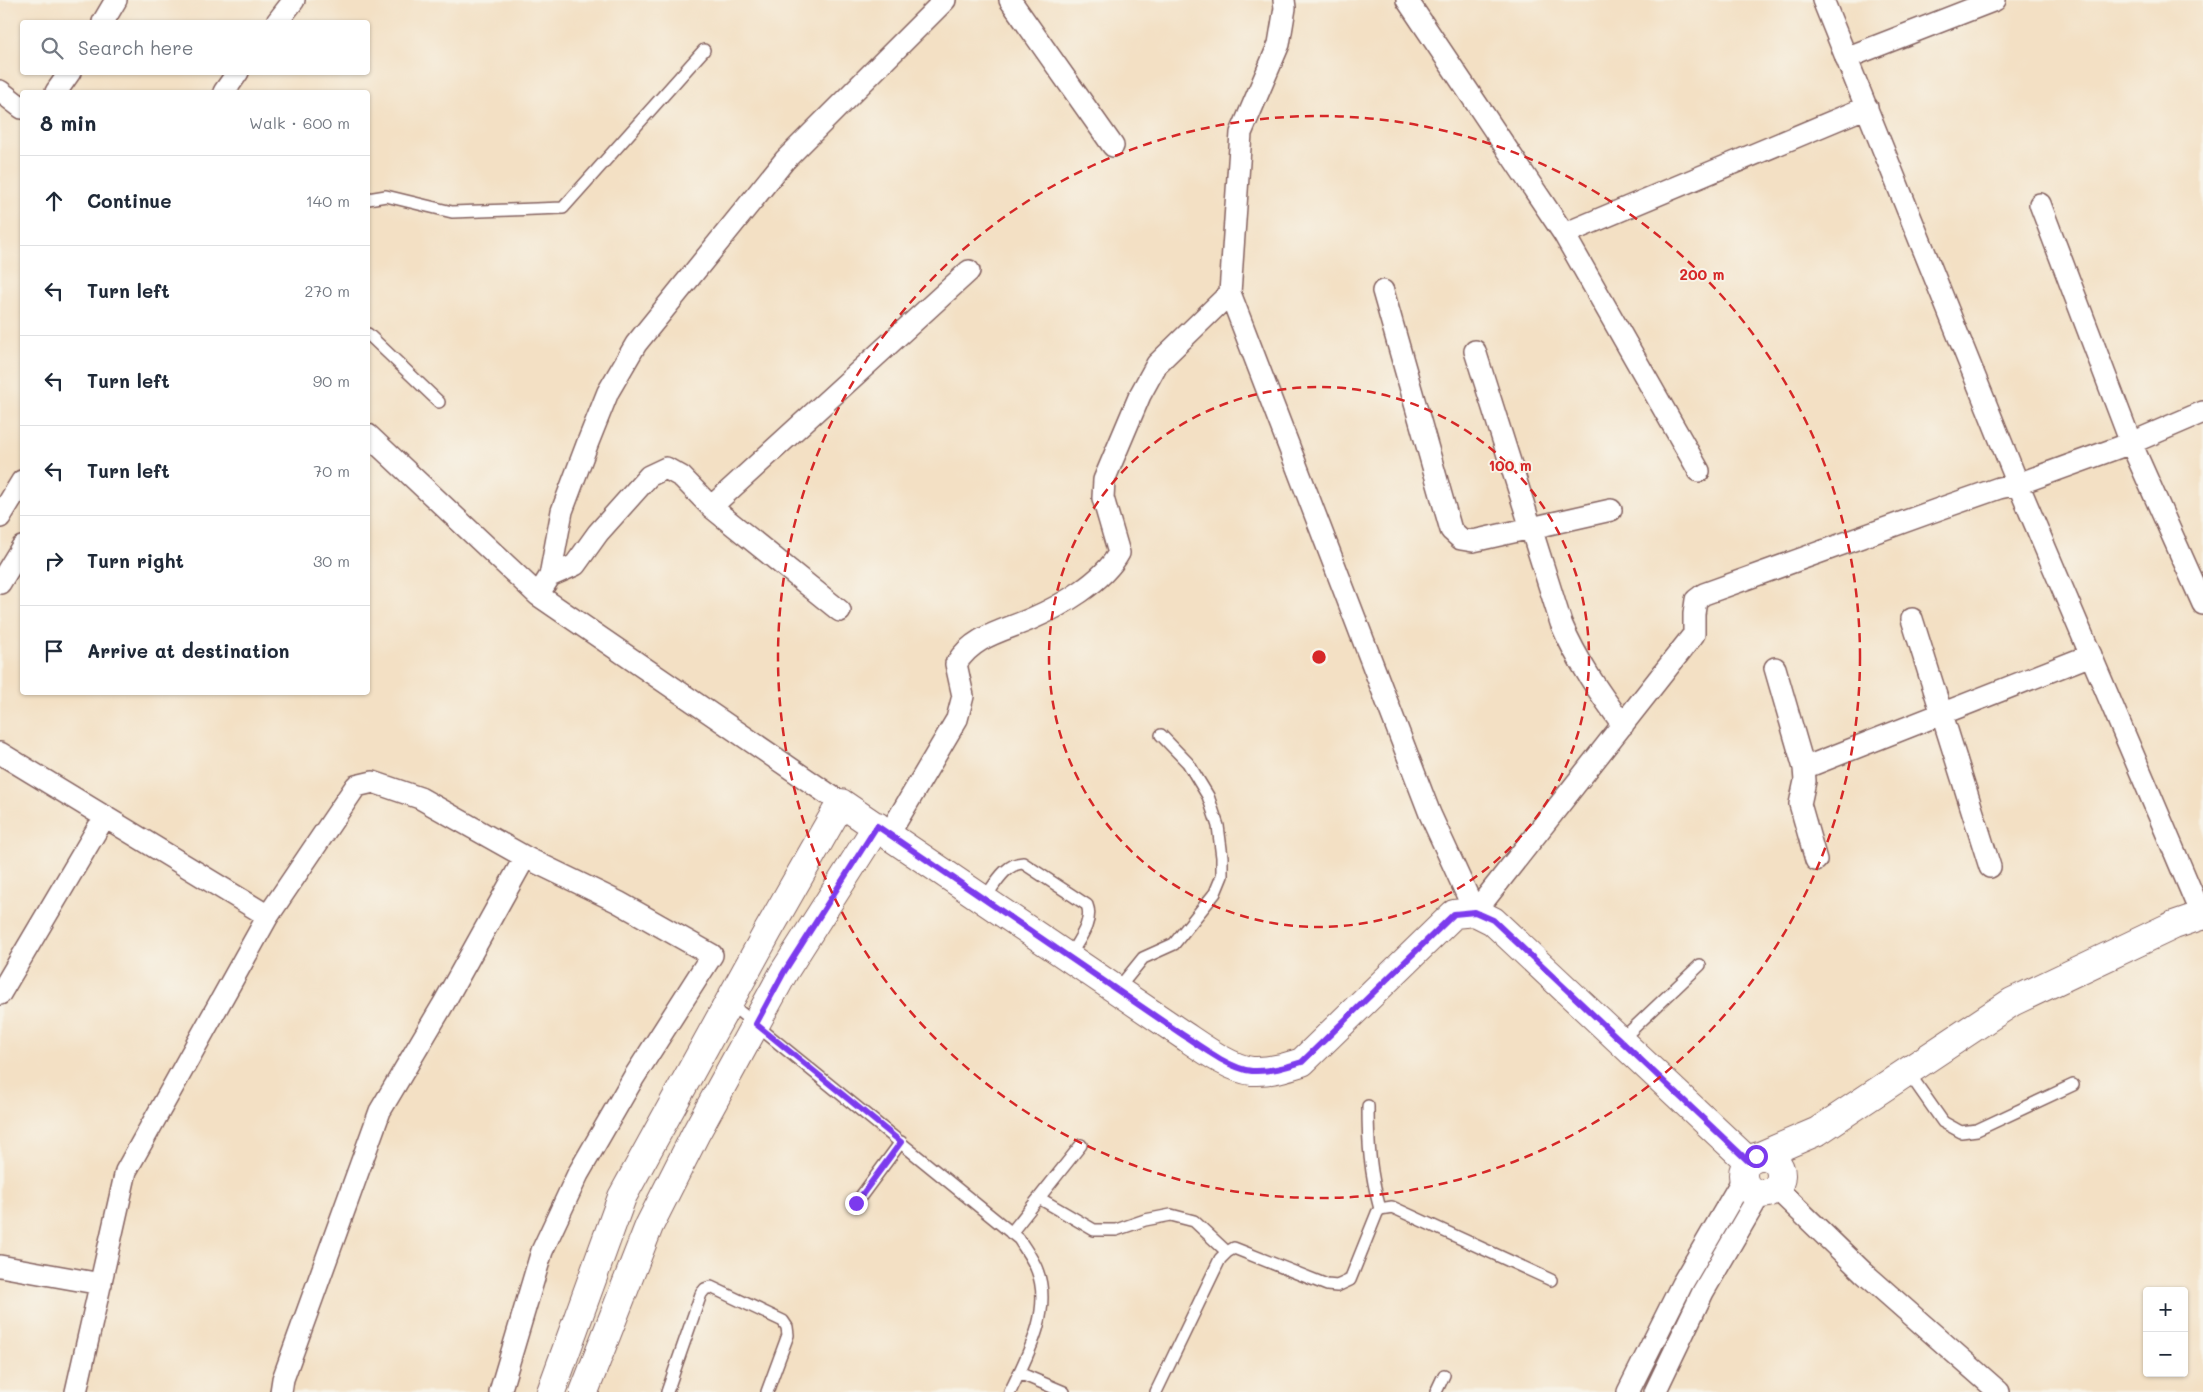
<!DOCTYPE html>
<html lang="en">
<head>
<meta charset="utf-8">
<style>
  :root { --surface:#fff; --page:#f6f6f7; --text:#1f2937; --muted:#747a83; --line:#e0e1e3 }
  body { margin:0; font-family:Mali,sans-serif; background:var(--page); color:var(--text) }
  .controls { position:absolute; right:15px; bottom:15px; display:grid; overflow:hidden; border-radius:5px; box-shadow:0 1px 4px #0004 }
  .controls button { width:45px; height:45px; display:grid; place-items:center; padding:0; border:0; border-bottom:1px solid var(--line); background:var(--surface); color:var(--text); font:25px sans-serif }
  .stop { position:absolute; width:15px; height:15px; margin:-11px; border:4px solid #7c3aed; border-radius:50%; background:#fff }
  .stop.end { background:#7c3aed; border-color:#fff; box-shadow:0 1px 5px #0008 }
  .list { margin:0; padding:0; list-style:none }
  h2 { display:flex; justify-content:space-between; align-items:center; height:65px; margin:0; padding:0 20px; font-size:21px }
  h2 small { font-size:16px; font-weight:400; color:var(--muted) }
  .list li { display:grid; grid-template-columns:32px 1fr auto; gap:15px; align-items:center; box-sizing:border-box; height:90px; padding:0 20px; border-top:1px solid var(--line) }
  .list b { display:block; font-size:19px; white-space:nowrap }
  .list em { font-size:16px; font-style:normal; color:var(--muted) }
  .icon { flex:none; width:28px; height:28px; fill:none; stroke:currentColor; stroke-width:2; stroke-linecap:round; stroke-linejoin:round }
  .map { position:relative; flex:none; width:2203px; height:1392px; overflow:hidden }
  .search { position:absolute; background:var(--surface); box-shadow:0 1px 4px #0004; left:20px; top:20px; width:350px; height:55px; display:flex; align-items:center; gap:12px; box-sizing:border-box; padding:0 18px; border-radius:5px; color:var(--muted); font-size:19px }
  .panel { position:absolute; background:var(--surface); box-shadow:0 1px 4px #0004; left:20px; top:90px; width:350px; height:605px; border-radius:5px }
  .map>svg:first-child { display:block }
</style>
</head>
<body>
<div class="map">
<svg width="2203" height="1392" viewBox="0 0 2203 1392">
  <rect width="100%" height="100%" fill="#f7f3e8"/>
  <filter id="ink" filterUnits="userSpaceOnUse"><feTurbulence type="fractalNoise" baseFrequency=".02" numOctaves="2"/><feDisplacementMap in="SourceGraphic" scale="10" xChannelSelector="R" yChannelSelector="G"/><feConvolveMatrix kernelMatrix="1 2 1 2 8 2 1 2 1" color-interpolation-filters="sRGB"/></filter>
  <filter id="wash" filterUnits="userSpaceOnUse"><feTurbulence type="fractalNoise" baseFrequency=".0096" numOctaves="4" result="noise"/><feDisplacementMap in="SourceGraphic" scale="20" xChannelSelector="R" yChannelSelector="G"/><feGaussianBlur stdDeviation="1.12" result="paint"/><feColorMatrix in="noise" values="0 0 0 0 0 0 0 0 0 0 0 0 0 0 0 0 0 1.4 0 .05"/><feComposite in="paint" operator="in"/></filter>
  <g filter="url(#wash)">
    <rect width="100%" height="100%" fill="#f3e0c4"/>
  </g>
  <g filter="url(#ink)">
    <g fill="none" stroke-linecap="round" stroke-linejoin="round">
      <defs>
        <path id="service" d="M368,199L386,196L452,212L563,208L704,50
          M368,334L439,402
          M984,899C995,885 1004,864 1023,863L1087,905C1094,922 1077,942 1069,957
          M1117,990L1143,958L1174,944L1215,893L1222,876V857L1218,826L1208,796L1188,763L1161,735
          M729,1003L1019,1239C1025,1249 1033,1259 1037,1270C1053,1311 1027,1356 1010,1392
          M1621,1040L1700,965
          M1908,1072L1943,1122L1961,1132L1977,1130L2073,1085
          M1368,1106C1368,1145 1370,1172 1380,1209
          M1039,1198L1094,1230H1116L1145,1220L1171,1215L1194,1221L1227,1252
          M856,1203L901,1142
          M1011,1233L1081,1145
          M1019,1373L1064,1392
          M667,1392L701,1294L705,1289L711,1287L783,1321L787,1327L788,1335L767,1392
          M1156,1392L1220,1259L1227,1252L1234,1248L1327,1285L1337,1286L1350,1280L1377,1213L1380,1209L1392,1207L1551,1280
          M1436,1392L1444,1375"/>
        <path id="minor" d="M1010,0L1113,146
          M1284,0L1285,8L1279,44L1241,133L1230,293L1430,814L1475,912L1694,634V614L1696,600L1704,594L1942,508L1999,488L2018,484L2131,443L2203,412
          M1407,0L1564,234L1699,471
          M1823,0L2018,484L2203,919
          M103,22L116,0
          M277,22L294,0
          M1846,58L1995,0
          M0,91L22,108
          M56,92L70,72
          M224,92L238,72
          M2040,204L2131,443L2203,604
          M1564,234L1867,107
          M1383,291L1451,530L1461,539L1473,541L1611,510
          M1475,351L1561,623C1577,661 1599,692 1623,725
          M368,435L538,595L841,803
          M711,507L969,271
          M0,517L22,481
          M550,576L575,565L598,533L649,476L666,468L682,477L711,507L840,611
          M0,583L22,547
          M538,595L550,576L562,511L588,442L608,392L636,344L785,160L945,0
          M1912,619L1990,867
          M1775,668L1804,768L1805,781L1800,804L1816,860
          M0,753L268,916
          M1804,768L2091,655
          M889,834L957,719L963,696L956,664C973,636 1003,631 1031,619C1061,606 1103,582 1119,553L1103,498L1104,480L1140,395L1157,364L1230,293
          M0,994L105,816
          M1776,1188L1864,1273L1999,1392
          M0,1266L101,1284
          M76,1392L126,1171L268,916L356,786L373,782L420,798L525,857L618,902L712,955L634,1077L578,1174L542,1251L500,1392
          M281,1392L283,1379L380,1111L444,1003L525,857
          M1628,1392L1682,1284L1743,1179
          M1655,1392L1703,1292L1760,1194"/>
        <path id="tertiary" d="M1762,1155L1818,1131L2012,1002L2174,925L2203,915
          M1743 1175a19 19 0 1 1 38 0a19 19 0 1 1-38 0Z
          M551,1392L622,1197L768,931L841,803L1183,1035C1201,1047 1231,1069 1252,1071C1270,1072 1286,1067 1302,1062L1454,914L1475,912L1493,921L1748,1161
          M584,1392L649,1226L696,1133L784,972L877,826"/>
      </defs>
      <use href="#service" stroke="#856361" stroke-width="14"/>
      <use href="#minor" stroke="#856361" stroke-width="24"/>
      <use href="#tertiary" stroke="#856361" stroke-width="30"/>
      <use href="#service" stroke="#fff" stroke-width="11"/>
      <use href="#minor" stroke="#fff" stroke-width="21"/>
      <use href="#tertiary" stroke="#fff" stroke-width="28"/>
    </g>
  </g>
  <g fill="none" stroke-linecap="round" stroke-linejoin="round" filter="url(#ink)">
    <path stroke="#7c3aed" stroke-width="6" d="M856,1203L901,1142L756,1024L784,972L877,826L1183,1035C1201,1047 1231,1069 1252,1071C1270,1072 1286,1067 1302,1062L1454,914L1475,912L1493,920L1748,1161L1756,1156"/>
  </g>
  <g fill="none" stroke="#d62828" stroke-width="2.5" stroke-dasharray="9 6">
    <circle cx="1319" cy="657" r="270"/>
    <circle cx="1319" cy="657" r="541"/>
  </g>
  <circle cx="1319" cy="657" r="8" fill="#d62828" stroke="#f7f3e8" stroke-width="2.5"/>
  <g font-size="15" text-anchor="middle" font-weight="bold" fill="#d62828" stroke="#f7f3e8" stroke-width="4" stroke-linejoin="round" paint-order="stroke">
    <text x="1702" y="280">200 m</text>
    <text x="1510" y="471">100 m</text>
  </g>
</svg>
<div class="controls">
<button>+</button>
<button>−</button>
</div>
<div class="stop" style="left:1756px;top:1156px"></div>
<div class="stop end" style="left:856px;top:1203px"></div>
<div class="search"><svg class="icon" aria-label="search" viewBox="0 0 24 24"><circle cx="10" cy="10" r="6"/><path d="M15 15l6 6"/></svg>Search here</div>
<section class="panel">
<h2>8 min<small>Walk · 600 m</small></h2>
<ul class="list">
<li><svg class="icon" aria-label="ahead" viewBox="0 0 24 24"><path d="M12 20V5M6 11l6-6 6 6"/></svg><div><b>Continue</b></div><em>140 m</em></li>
<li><svg class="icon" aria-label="left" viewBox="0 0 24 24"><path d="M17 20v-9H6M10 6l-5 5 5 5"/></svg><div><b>Turn left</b></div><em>270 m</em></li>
<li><svg class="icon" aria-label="left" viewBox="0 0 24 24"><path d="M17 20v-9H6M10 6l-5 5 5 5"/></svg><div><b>Turn left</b></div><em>90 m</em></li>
<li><svg class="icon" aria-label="left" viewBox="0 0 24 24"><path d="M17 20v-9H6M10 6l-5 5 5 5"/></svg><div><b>Turn left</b></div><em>70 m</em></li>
<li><svg class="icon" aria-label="right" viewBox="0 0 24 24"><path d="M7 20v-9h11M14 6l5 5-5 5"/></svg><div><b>Turn right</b></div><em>30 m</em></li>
<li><svg class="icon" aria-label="arrive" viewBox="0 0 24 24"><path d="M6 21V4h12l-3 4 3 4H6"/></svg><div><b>Arrive at destination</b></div></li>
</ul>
</section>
</div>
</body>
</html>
